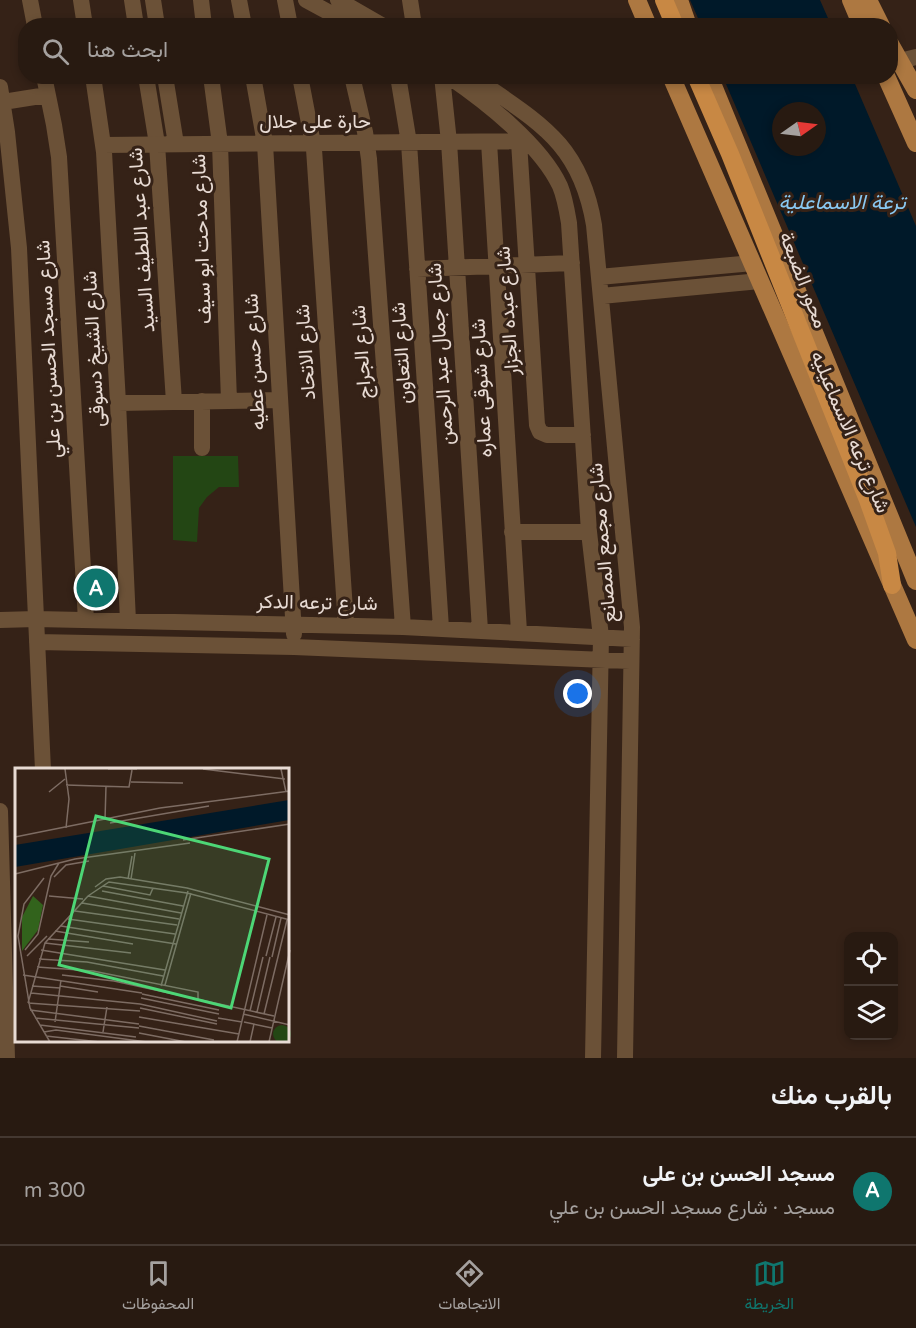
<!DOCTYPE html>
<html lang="ar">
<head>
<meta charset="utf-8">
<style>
  :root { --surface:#281a11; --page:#30231a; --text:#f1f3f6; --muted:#a5a19f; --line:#443831; --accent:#0f766e }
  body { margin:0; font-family:"Varela Round",Vazirmatn,sans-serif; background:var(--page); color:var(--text); direction:rtl }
  .controls { position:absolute; right:18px; bottom:18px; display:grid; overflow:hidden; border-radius:12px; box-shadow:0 3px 9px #0003 }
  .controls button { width:54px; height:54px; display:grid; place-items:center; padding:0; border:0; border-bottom:2px solid var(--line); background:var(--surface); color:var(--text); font:30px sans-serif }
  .compass { position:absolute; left:772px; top:102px; width:54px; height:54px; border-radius:50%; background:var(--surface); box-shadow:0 3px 9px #0003; rotate:76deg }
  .you { position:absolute; left:578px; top:694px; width:21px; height:21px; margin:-15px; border:4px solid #fff; border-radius:50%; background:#1a73e8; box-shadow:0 0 0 9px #1a73e833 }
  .badge { display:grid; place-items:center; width:39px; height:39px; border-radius:50%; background:var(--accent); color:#fff; font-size:20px; font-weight:700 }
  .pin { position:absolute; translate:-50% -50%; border:3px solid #fff; box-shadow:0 2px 6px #0006 }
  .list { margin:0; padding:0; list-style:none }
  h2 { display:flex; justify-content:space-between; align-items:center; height:78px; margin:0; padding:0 24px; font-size:26px }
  h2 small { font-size:20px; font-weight:400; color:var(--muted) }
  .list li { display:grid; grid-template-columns:39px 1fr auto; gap:18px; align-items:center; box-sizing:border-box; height:108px; padding:0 24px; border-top:2px solid var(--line) }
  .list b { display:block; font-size:22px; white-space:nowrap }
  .list p { margin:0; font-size:20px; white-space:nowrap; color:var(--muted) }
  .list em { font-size:20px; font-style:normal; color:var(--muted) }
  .icon { flex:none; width:33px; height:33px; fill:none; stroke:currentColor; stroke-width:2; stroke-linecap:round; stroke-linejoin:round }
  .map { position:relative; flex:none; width:916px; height:1058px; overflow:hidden; direction:ltr }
  .search { position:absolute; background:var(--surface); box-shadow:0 3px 9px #0003; left:18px; right:18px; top:18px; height:66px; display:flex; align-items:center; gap:15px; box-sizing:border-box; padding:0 21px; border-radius:24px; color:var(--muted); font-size:22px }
  .sheet { height:186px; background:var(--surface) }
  nav { display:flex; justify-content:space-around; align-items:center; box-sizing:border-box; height:84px; border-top:2px solid var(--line); background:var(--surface); font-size:16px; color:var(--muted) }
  nav a { display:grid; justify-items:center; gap:3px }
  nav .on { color:var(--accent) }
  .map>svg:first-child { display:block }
</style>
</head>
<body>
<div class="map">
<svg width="916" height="1058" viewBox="0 0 916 1058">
  <rect width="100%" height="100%" fill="#352217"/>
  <path fill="#234614" d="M173,456H238L239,487H219L207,497L199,508L197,542L173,540Z"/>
  <path fill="#001929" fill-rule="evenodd" d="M690,0H820L831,25H701Z
    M723,77H852L916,226V527ZM781,111H817V147H781Z"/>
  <path fill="#54370d" stroke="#60513f" stroke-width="1.5" d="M94,579H105V597H95Z"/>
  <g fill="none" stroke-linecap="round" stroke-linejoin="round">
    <path stroke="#6b5137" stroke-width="16" d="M30,0L35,26
      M81,0L85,26
      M132,0L136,26
      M153,0L157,26
      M201,0L204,26
      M239,0L244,26
      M285,0L290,26
      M306,0L354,26
      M338,0L383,26
      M410,0L414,26
      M900,61L916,57
      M44,76L54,125L59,157L86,620
      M93,76L104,152L118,403L128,621
      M146,76L157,144L174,402
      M165,76L176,144
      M211,76L220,144L229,401
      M253,76L265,144L294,634
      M300,76L314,149L346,625
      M352,76L365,132L369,159L403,627
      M398,76L409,143L441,628
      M442,76L449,142L480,630
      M448,76C486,102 541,145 560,186C565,198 567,211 569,223L589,532L601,637L593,1058
      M472,76C537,122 580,141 594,225L632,627L625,1058
      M0,87L7,132L19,248L43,770
      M3,102L47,95
      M489,142L519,632
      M519,142L537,425L540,432L547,435H583
      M103,145L526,141
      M417,269L572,263
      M599,277L753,263
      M601,296L760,281
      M202,401V448
      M118,403L278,400
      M512,532H589
      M0,620L36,619L403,627L632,639
      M37,642L294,647L630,661
      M0,811L7,1058"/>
    <path stroke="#ad7841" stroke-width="18" d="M637,0L648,26
      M679,0L688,26
      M851,0L862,26
      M868,0L881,26
      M890,44L916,90
      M671,76L916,640
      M709,76L916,581
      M886,76L916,143"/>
    <path stroke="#c88844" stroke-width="18" d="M664,0L675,26
      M696,76L730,154L868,500L887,553L892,585"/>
  </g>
  <g text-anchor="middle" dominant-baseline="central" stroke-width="6" stroke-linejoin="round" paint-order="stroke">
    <g font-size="20" fill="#e8dbd4" stroke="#352217">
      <text x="315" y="122">حارة على جلال</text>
      <text transform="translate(202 239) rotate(-92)">شارع مدحت ابو سيف</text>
      <text transform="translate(142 240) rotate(-94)">شارع عبد اللطيف السيد</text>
      <text transform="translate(803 280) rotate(69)">محور الضبعة</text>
      <text transform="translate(508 311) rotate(-94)">شارع عبده الجزار</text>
      <text transform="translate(49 349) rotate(-93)">شارع مسجد الحسن بن علي</text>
      <text transform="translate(94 349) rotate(-93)">شارع الشيخ دسوقى</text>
      <text transform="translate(306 352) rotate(-94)">شارع الاتحاد</text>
      <text transform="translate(362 352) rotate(-94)">شارع الجراج</text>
      <text transform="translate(402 353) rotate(-94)">شارع التعاون</text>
      <text transform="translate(441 354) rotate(-94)">شارع جمال عبد الرحمن</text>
      <text transform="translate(255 362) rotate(-93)">شارع حسن عطيه</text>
      <text transform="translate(482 388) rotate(-93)">شارع شوقى عماره</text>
      <text transform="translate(850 432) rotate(67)">شارع ترعه الاسماعيليه</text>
      <text transform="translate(603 543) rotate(-95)">شارع مجمع المصانع</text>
      <text transform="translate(317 603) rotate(1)">شارع ترعه الدكر</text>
    </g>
    <g font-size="21" font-style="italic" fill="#89c8f1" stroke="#352217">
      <text x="842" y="202">ترعة الاسماعلية</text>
    </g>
  </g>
  <g transform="translate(15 768)">
    <rect width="274" height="274" fill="#352217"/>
    <path d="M258 266a9 9 0 1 1 18 0a9 9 0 1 1-18 0Z" fill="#234614"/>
    <path d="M18,128L28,137L23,162L7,183V149Z" fill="#32631c"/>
    <path d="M274,32V52L0,99V77Z" fill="#001929"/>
    <path fill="none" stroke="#7d6c63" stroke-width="1.5" d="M50,1L54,31L51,60M93,1H122M188,1L270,11M266,1L271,24M116,14L168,15M51,17L114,19L117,2M34,24L50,11M90,52L91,18M95,55L194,38M0,69L145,40L275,23M168,72L275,56M0,106L60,91L175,75M39,109L51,97L74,93M29,110L9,136L3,168L15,240L35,274M113,111L117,88M116,111L120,85M88,118L135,127L138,120M80,119L91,111L105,109L172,120L275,147M87,123L168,138M34,128L68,131M73,128L166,145M67,135L164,151M60,143L162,157M53,151L160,166M46,158L161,176M40,163L118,176M33,171L74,174M30,175L116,185M10,182L23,166L36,108L44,95M26,182L150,202M12,188L32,168M251,188L261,149M257,189L266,150M24,191L72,194L148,208M22,199L78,203L183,224V232M8,207L127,225M47,207L99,213L259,248M150,217L176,125M17,218L45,220M45,218L83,224M146,218L173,123M16,225L125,236L202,253M127,226L204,242M126,230L204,246M13,235L30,175L73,128L94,114L172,125L275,152M13,235L125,243M125,240L202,256M15,242L124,256M235,243L248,189M242,244L255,189M228,246L275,257M249,246L272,152M124,249L224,266M20,250L124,260M203,250L227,254M40,254L46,212M229,254L257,260M25,257L121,269M124,258L199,272M29,264L41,262L132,274M88,264L92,239M124,265L171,274M31,268L85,274M222,274L252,147M235,274L239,256M254,274L275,182"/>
    <path fill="#4dd676" fill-opacity="0.15" stroke="#4dd676" stroke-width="3" d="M81,48L254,91L216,240L44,197Z"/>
    <rect width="274" height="274" fill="none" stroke="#e8dbd4" stroke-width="3"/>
  </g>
</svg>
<div class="controls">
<button><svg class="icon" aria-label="locate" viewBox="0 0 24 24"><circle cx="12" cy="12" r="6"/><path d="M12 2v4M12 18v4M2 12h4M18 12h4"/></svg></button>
<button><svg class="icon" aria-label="layers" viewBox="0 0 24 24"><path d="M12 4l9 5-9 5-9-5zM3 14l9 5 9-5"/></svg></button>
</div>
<svg class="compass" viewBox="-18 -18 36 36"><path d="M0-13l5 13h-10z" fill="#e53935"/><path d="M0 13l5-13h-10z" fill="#a5a19f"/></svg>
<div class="you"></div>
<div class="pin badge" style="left:96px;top:588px">A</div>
<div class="search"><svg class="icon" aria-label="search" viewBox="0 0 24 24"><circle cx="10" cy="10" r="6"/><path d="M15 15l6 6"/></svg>ابحث هنا</div>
</div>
<section class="sheet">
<h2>بالقرب منك<small></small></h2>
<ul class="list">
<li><span class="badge">A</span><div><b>مسجد الحسن بن على</b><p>مسجد · شارع مسجد الحسن بن علي</p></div><em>300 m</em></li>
</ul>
</section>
<nav>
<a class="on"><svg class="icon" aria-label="map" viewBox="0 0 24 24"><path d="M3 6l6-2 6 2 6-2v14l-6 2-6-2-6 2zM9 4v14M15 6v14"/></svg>الخريطة</a>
<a><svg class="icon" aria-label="directions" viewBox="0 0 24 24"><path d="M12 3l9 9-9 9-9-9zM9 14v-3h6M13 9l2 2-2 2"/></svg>الاتجاهات</a>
<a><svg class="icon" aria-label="saved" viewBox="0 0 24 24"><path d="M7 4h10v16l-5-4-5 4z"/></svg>المحفوظات</a>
</nav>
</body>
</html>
